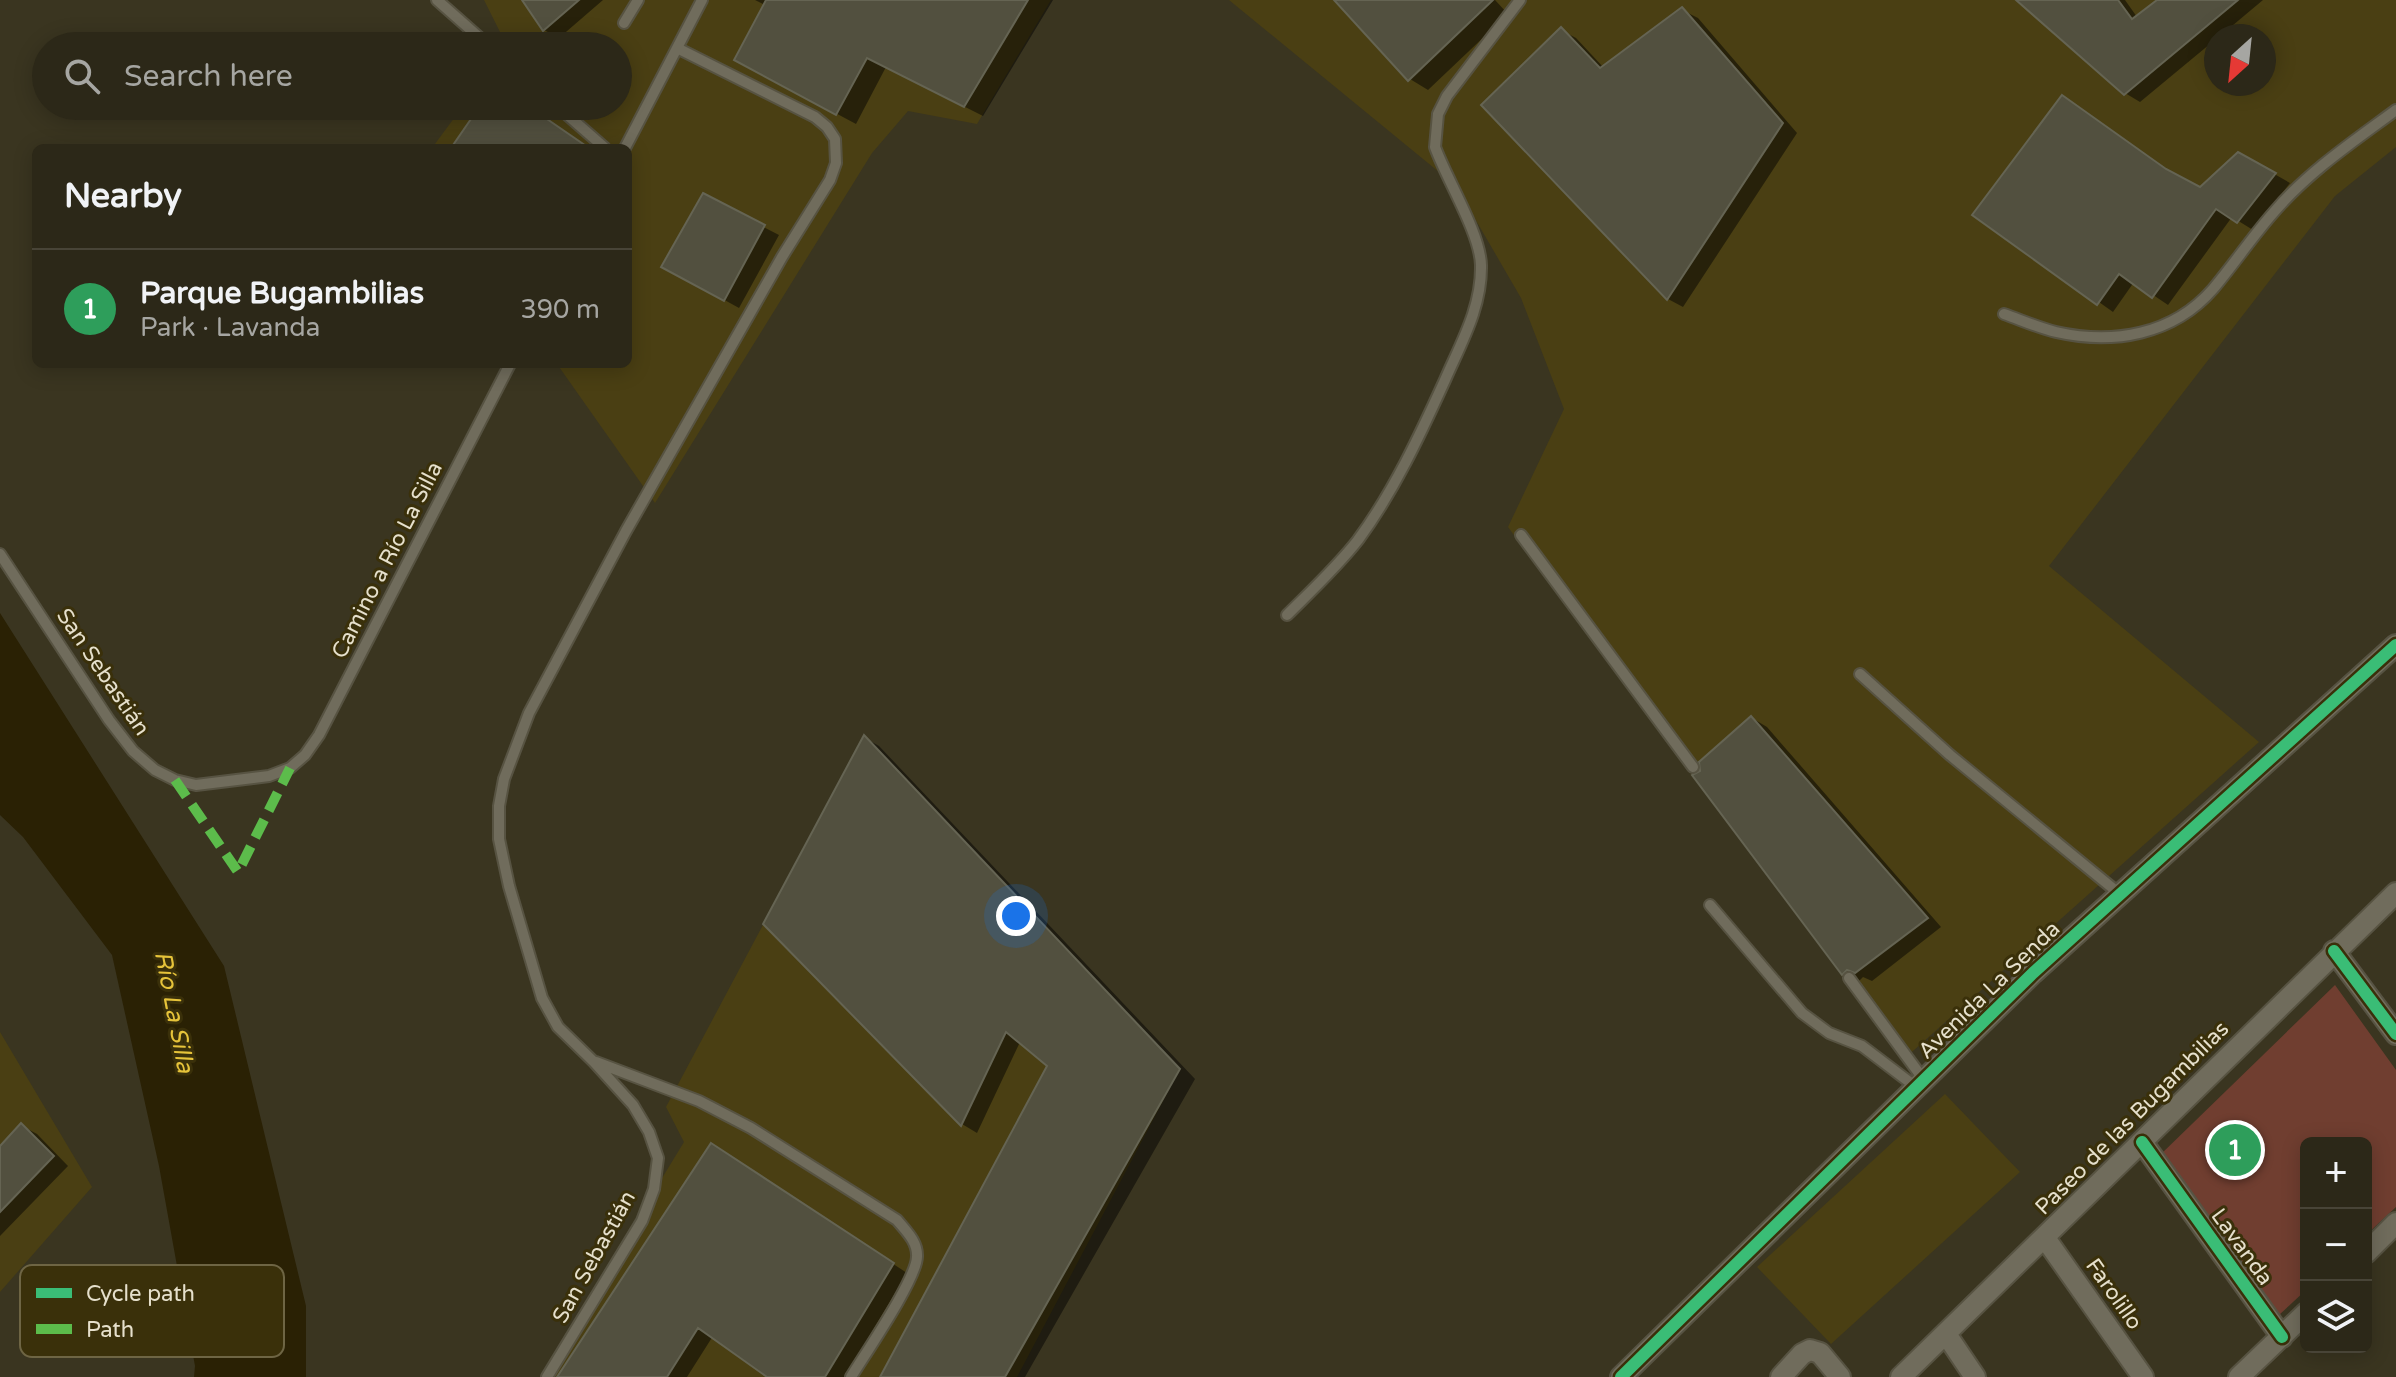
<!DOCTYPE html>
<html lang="en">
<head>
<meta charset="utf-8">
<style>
  :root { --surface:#2c2818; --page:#343021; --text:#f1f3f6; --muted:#a6a6a2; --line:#484437; --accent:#bca0f2 }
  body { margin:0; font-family:"Varela Round",sans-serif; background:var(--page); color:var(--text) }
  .controls { position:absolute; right:24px; bottom:24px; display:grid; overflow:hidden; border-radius:12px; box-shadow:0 4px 20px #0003 }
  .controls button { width:72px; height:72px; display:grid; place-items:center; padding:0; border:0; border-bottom:2px solid var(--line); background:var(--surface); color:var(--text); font:40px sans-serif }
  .compass { position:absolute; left:2204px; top:24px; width:72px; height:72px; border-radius:50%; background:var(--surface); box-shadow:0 4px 20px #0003; rotate:207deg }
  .you { position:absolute; left:1016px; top:916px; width:28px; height:28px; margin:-20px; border:6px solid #fff; border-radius:50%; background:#1a73e8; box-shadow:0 0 0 12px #1a73e833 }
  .badge { display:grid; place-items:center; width:52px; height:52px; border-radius:50%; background:var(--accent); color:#fff; font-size:26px; font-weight:700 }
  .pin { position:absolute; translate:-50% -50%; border:4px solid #fff; box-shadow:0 2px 8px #0006 }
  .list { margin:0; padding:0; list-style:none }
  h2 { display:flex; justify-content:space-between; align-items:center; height:104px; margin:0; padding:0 32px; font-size:34px }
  h2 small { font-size:26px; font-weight:400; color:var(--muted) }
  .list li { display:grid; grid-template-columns:52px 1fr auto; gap:24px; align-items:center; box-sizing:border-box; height:120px; padding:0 32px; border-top:2px solid var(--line) }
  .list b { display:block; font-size:30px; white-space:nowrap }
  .list p { margin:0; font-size:26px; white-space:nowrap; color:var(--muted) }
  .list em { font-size:26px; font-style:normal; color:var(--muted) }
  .icon { flex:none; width:44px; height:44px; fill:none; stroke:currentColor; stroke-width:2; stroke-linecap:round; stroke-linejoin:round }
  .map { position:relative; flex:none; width:2396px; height:1377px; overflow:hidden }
  .search { position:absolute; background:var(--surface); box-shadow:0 4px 20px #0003; left:32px; top:32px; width:600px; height:88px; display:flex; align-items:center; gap:20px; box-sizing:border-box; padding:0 28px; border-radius:44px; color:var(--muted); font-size:30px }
  .panel { position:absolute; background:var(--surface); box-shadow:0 4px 20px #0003; left:32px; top:144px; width:600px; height:224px; border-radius:12px }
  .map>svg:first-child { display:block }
</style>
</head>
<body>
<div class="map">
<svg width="2396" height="1377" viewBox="0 0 2396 1377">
  <rect width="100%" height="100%" fill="#3a3520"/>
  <path fill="#4a3f13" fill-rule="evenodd" d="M484,0H1051L977,124L908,111L872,153L655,503L557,364H628V148H432L463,106H618V46H507Z
    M1229,0H2396V147L2335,196L2049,566L2259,742L1904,1059L1508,527L1564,409L1521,298L1456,186ZM2216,36H2264V84H2216Z
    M864,735L1180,1069L1017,1377H541L684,1142L666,1107Z
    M0,1032L92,1187L0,1292Z
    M1945,1094L2020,1172L1831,1344L1757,1267Z"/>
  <path fill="#703e30" d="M2335,985L2396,1070V1207L2366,1235V1143H2306V1290L2279,1315L2158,1157Z"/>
  <path fill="#2a2104" d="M0,613L224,966L306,1306V1377H194L195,1366L159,1166L112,955L23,837L0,815Z"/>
  <path fill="#0007" d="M524,0H603L559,38L544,30Z
    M755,0H1053L983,116L886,67L856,124L755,70L765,5Z
    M1337,0H1495L1508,14L1428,90L1410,79Z
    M2019,0H2125L2137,17L2160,0H2263L2220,36H2216V39L2140,102L2125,93Z
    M1682,10L1698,18L1797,133L1683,307L1668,299L1484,105L1561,30L1576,38L1604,68Z
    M2239,154L2290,183L2253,230L2232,217L2168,305L2134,282L2113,312L1975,214L2176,177L2200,189Z
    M703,196L779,235L739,308L663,266Z
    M1752,718L1767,727L1941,927L1872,981L1863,977L1858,982L1843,974L1702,772Z
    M865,738L879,746L1195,1079L1025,1377H883L1050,1066L1020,1042L977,1133L962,1124L765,924Z
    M22,1126L37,1134L68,1166L0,1236V1148Z
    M726,1154L907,1273L845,1377H770L713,1336L687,1377H560Z"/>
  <path fill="#52503f" stroke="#656453" stroke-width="2" d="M522,0H579L543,31Z
    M766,0H1028L964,107L867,58L836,115L734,60Z
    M1334,0H1493L1408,81Z
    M2016,0H2118L2132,19L2157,0H2238L2124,95Z
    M1682,7L1783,123L1667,300L1481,105L1561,27L1600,68Z
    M2062,95L2166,169L2200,187L2238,152L2276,173L2237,223L2216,209L2152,298L2119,274L2097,305L1972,215Z
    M480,106H528L589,148H451Z
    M703,193L765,225L724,301L661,267Z
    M1751,716L1928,918L1855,973L1847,970L1842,975L1692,775L1700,771L1699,762Z
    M864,735L1180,1069L1005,1377H880L1047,1066L1006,1032L961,1126L763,924Z
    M21,1123L54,1156L0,1212V1146Z
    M711,1143L894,1263L825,1377H767L698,1328L667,1377H557Z"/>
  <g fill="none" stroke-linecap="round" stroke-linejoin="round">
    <defs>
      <path id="service" d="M437,0L489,46
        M624,23L638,0
        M557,106L605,148
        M625,148L702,0
        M2004,314C2021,320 2039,328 2056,332C2113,345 2173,335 2213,289C2234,264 2252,237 2274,212C2308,172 2354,141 2396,110
        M1521,535L1693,767
        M0,554L109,720L133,751L155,770L175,780L196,785L269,776L290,768L305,755L319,735L510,364
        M1287,615C1311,591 1337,567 1358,540C1394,491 1420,435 1445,380C1461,343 1482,307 1481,265C1480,233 1447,180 1435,147L1438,114L1447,96L1520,0
        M1860,674L1950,755L2121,895
        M1710,905L1802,1013L1829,1033L1862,1046L1916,1087
        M1849,978L1924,1080
        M596,1062L699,1101L751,1128L897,1220C906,1231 918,1242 917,1257C916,1280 865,1354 851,1377
        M547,1377L642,1221L654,1189L658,1158L649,1132L633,1105L594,1062L558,1027L542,998L509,886L499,839V806L504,779L529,713L626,531L782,257L830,180L836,163L835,139L827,127L815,117L677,48"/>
      <path id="minor" d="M2334,951L2396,1034
        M2142,1142L2282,1337
        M2045,1238L2143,1377
        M2366,1253L2396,1223
        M1946,1334L1975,1377
        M1621,1377L2033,973L2396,645
        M1781,1377L1802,1354L1810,1350L1820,1353L1840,1377
        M1901,1377L2396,893
        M2239,1377L2306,1313"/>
    </defs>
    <use href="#service" stroke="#575342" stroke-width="14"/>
    <use href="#minor" stroke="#575342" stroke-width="24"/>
    <use href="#service" stroke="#706c5c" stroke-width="10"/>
    <use href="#minor" stroke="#706c5c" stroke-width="20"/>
    <path stroke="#5cbc4b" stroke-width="10" stroke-dasharray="20 10" stroke-linecap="butt" d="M175,780L238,872L290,768"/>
    <defs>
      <path id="cycleway" d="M2334,951L2396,1034
        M2142,1142L2282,1337
        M1621,1377L2033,973L2396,645"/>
    </defs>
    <use href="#cycleway" stroke="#3a300a" stroke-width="17"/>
    <use href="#cycleway" stroke="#3abd76" stroke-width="12"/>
  </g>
  <g text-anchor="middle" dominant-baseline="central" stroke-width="6" stroke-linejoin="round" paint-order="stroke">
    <g font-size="22" fill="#e6e0cc" stroke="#3a300a">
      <text transform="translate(387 560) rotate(-63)">Camino a Río La Silla</text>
      <text transform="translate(103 672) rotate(56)">San Sebastián</text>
      <text transform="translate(1989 990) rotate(-44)">Avenida La Senda</text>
      <text transform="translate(2132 1118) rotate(-45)">Paseo de las Bugambilias</text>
      <text transform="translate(2242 1247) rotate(54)">Lavanda</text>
      <text transform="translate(594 1257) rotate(-61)">San Sebastián</text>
      <text transform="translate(2114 1294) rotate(55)">Farolillo</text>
    </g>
    <g font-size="24" font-style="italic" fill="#e6c33a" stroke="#3a300a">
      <text transform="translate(174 1012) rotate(79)">Río La Silla</text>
    </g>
  </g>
  <rect x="20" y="1265" width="264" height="92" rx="12" fill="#3a300a" stroke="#6e6544" stroke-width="2"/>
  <rect x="36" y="1288" width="36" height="10" fill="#3abd76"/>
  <rect x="36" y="1324" width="36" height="10" fill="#5cbc4b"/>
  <g font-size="22" fill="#e6e0cc">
    <text x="86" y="1301">Cycle path</text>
    <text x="86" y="1337">Path</text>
  </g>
</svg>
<div class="controls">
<button>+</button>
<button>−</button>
<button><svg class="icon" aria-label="layers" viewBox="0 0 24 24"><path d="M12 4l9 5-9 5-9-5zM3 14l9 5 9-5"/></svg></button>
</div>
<svg class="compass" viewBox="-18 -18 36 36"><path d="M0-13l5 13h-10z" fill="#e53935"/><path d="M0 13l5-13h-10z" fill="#a6a6a2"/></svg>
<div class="you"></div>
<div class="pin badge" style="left:2235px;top:1150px;background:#2e9e5b">1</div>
<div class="search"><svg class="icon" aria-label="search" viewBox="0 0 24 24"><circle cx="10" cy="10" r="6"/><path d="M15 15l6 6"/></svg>Search here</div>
<section class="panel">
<h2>Nearby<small></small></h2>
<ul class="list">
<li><span class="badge" style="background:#2e9e5b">1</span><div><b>Parque Bugambilias</b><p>Park · Lavanda</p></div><em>390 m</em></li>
</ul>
</section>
</div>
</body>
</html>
